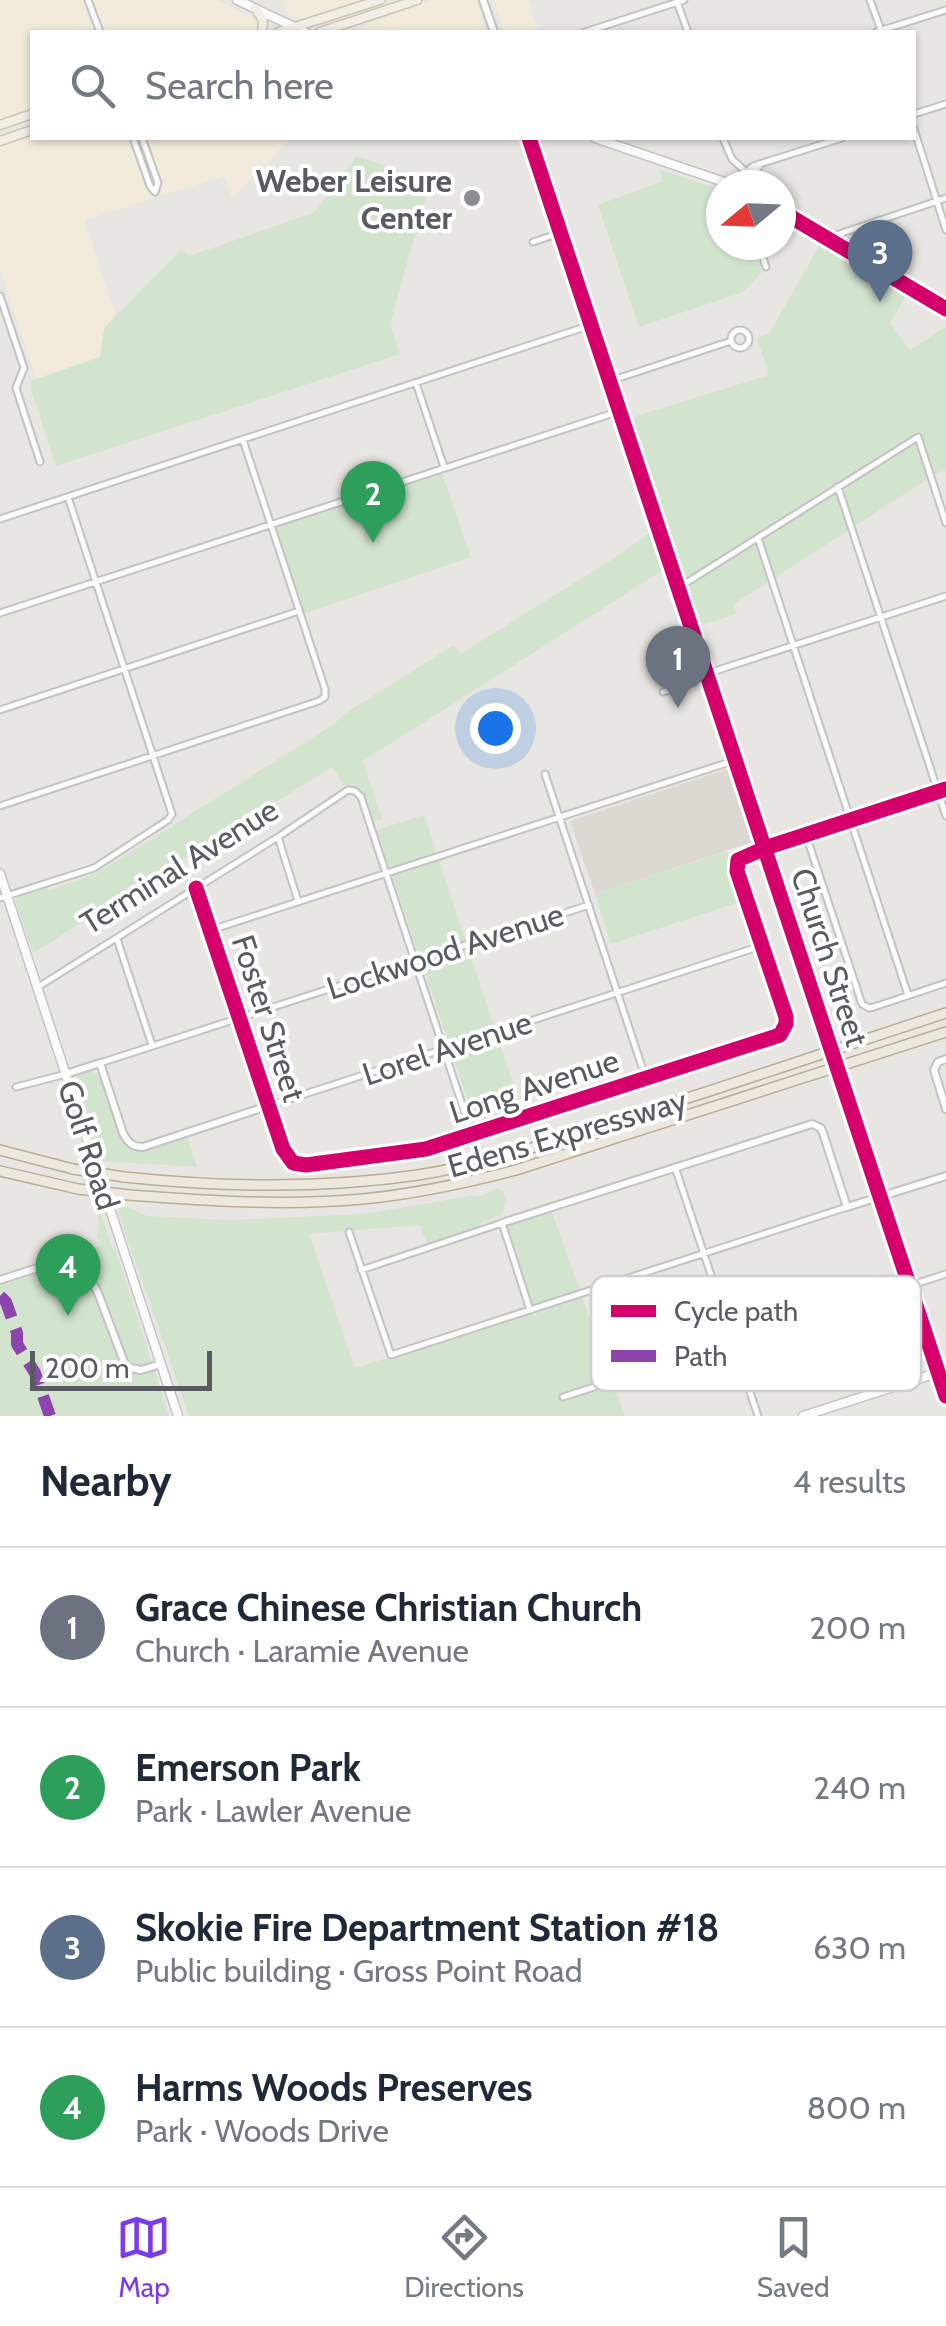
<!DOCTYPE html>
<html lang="en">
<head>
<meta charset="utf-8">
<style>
  :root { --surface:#fff; --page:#f6f6f7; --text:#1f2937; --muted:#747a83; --line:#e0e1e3; --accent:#7c3aed }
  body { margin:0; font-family:Cabin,sans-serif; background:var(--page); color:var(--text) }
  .compass { position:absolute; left:706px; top:170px; width:90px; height:90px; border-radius:50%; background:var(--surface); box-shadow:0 2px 8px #0004; rotate:251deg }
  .scale { position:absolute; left:30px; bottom:25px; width:182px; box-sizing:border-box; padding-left:10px; border:5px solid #585c60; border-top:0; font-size:28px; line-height:35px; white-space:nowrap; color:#585c60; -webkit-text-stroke:8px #fff; paint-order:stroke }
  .you { position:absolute; left:495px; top:728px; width:35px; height:35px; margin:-25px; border:8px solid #fff; border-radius:50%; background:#1a73e8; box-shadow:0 0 0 15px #1a73e833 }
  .badge { display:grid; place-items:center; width:65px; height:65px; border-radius:50%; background:var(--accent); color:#fff; font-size:32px; font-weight:700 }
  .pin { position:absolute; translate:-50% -82px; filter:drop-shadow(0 2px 5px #0008) }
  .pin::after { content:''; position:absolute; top:52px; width:35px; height:30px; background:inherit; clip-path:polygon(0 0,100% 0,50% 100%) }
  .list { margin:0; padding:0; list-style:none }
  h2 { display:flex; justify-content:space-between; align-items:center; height:130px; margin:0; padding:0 40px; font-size:42px }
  h2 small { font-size:32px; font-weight:400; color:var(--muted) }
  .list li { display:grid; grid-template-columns:65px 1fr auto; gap:30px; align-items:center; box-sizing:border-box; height:160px; padding:0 40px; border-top:2px solid var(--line) }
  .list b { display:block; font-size:38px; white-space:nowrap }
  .list p { margin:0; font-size:32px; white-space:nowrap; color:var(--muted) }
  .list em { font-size:32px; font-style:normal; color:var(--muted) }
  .icon { flex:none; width:55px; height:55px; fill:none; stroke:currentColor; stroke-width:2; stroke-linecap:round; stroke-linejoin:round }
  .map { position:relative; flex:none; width:946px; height:1416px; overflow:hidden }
  .search { position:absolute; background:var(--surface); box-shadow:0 2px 8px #0004; left:30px; right:30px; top:30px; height:110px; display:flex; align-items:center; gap:25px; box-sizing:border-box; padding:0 35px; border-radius:0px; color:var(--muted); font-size:38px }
  .sheet { height:770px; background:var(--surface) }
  nav { display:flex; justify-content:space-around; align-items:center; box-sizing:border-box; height:140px; border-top:2px solid var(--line); background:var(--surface); font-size:28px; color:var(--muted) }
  nav a { display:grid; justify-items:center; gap:5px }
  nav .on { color:var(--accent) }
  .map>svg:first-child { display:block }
</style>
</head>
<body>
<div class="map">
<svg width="946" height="1416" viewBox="0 0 946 1416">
  <rect width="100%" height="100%" fill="#e8e6e2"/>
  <path fill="#f2eadb" d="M0,0H216L253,18L259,27L254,32H32V108L0,119Z
    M283,0H358L300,19L287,14Z
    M431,0H476L486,32H347Z
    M493,0H528L539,32H504Z
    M32,135V138H291L232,198L224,176L85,220L116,316L104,328L101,357L36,379L0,269V146Z"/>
  <path fill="#dbd8d2" d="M728,769L752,842L595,894L570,821Z"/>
  <path fill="#d2e3ce" d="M357,156L430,181L390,324L400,354L56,466L31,389V381L100,357L104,328L182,249L190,256L315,212Z
    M659,169L721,190V245H753L762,272L743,292L639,327L598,205L663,181Z
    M822,241L908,293L890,323L910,350L946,327V470L937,473L734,604L736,614L700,626L633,417L769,375L757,338L769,334Z
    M442,473L471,557L303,614L276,528Z
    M652,531L665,569L363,761L382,819L371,821L360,790L344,785L332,767L33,953L16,903L17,897L46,886L48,891L97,873L333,725L343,715L454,645L460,654L616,557Z
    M424,815L523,1113L477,1128L377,830Z
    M727,851L743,901L611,944L595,894Z
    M91,1071L98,1075L101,1080L126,1144L140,1150L187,1137L197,1167L103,1161L76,1079L79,1074Z
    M497,1188L503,1191L506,1202L502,1214L462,1233L427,1244L420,1225L309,1234L355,1368L531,1313L537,1317L507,1228L510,1225L552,1212L625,1416H189L119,1214V1208L128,1207L147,1216L230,1220L364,1214L470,1196H483Z
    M94,1203H96L99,1208L112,1248H115L169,1416H0V1286L74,1262L62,1257L100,1246L101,1240L97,1237L99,1221Z"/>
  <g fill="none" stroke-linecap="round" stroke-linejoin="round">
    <defs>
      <path id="minor" d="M88,0L100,32
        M870,0L881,30
        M677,2L688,32
        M585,32L684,0
        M876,32L946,10
        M914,114L946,104
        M914,129L946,230
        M133,138L150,186L155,192
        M142,138L158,183L155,192
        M723,138L732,159L746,172
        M743,184L749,174L759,167
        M741,185C741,176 746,172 753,166L842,138
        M833,240L836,235L946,198
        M533,242L560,233
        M759,245L766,267
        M0,296L24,368L16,388L40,462
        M731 339a9 9 0 1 1 18 0a9 9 0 1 1-18 0Z
        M610,381L731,341
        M416,383L444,467
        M838,487L946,816
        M0,519L591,325
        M758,538L908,995
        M678,588L918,437L946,523
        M0,613L620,411
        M663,692L696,681L718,670L946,596
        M0,710L299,611
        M545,774L646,1079
        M0,806L319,701L325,697V689L243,440
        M806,835L862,1004L869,1008L874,1007L946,983
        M278,837L298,901
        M196,888L268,1106L761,946
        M0,898L94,868L168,820L172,814L68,497
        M211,930L736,760
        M117,939L152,1045
        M38,987L278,837L348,790L355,791L361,797L472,1135
        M100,1063L589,905
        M16,1087L66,1074
        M675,1167L758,1416
        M349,1232L391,1355L847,1207
        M361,1270L502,1223L530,1310
        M563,1397L946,1274"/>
      <path id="tertiary" d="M483,0L494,32
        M529,138L825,1031
        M946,1059L938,1062L934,1070L946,1109
        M66,1074L100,1063L123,1133C128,1143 133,1147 143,1147L268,1106C275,1127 279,1163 306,1165L426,1149L774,1038L783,1030L786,1017L737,871L738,860L765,848L946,789
        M845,1090L946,1396
        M502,1223L812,1124L821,1128L823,1133L847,1207L946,1176
        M0,1280C36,1269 77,1248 98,1293L126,1367L141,1370L161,1364"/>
      <path id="secondary" d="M237,0L305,32
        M595,138L733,185
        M781,211L946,309
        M0,874L178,1416
        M803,1416L946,1370"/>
      <path id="primary" d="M255,8L263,20L262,32
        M279,32L380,0
        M320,32L417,0
        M0,125L32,114
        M0,141L32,130"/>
      <path id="motorway" d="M0,1150L73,1169
        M0,1171L78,1189
        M124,1177C220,1187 322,1189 418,1175C488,1164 555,1141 622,1119C731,1085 838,1048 946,1013
        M129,1195C207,1201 285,1206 363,1199C414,1194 466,1183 516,1170L946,1032"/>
    </defs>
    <use href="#minor" stroke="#c3c3c3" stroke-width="9"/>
    <use href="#tertiary" stroke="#c3c3c3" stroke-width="10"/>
    <use href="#secondary" stroke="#c4c4c4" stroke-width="11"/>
    <use href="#primary" stroke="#cec4b2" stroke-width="11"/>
    <use href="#motorway" stroke="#bcac93" stroke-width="12"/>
    <use href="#minor" stroke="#fcfbfb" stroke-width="5"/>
    <use href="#tertiary" stroke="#fcfbfb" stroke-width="6"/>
    <use href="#secondary" stroke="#fcfbfb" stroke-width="8"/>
    <use href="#primary" stroke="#f0eee5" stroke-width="8"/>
    <use href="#motorway" stroke="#ece8df" stroke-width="9"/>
    <defs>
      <path id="tertiary-bridge" d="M825,1031L845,1090"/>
      <path id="motorway-bridge" d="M73,1169L124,1177
        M78,1189L129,1195"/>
    </defs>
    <use href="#tertiary-bridge" stroke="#c3c3c3" stroke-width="10" stroke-linecap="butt"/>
    <use href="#motorway-bridge" stroke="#bcac93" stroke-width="12" stroke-linecap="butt"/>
    <use href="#tertiary-bridge" stroke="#fcfbfb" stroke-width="6"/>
    <use href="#motorway-bridge" stroke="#ece8df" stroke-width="9"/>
    <path stroke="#8e44ad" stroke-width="12" stroke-dasharray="25 12" stroke-linecap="butt" d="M0,1296L6,1302L17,1333V1344L35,1373L50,1416"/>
    <defs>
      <path id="cycleway" d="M529,138L946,1396
        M781,211L946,309
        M196,888L283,1149L293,1163L306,1165L426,1149L780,1035L786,1024V1017L737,871L738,860L765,848L946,789"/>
    </defs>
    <use href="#cycleway" stroke="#fff" stroke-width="21"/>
    <use href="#cycleway" stroke="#d6006c" stroke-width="15"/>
  </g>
  <circle fill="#8a8c8e" stroke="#fff" stroke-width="4" cx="472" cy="198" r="10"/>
  <g text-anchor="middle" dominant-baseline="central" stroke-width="8" stroke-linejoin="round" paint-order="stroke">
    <g font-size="32" font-weight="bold" fill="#585c60" stroke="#fff" text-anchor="end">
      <text x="452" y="180">Weber Leisure<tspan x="452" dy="37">Center</tspan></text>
    </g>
    <g font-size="32" fill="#585c60" stroke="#fff">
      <text transform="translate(179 866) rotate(-32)">Terminal Avenue</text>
      <text transform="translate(445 951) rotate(-18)">Lockwood Avenue</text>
      <text transform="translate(830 957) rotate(72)">Church Street</text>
      <text transform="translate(269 1018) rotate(72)">Foster Street</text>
      <text transform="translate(447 1048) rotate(-18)">Lorel Avenue</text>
      <text transform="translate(534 1086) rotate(-18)">Long Avenue</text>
      <text transform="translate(567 1133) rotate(-16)">Edens Expressway</text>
      <text transform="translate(89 1145) rotate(72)">Golf Road</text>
    </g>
  </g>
  <rect x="591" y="1276" width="330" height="115" rx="15" fill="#fff" stroke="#cdcecf" stroke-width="2.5"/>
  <rect x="611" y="1305" width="45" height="12" fill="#d6006c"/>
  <rect x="611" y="1350" width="45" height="12" fill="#8e44ad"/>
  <g font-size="28" fill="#585c60">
    <text x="674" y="1321">Cycle path</text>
    <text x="674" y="1366">Path</text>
  </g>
</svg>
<svg class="compass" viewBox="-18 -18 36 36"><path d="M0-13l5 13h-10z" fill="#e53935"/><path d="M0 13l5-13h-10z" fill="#747a83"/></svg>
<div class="scale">200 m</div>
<div class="you"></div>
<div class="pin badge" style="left:678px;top:708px;background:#6b7280">1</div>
<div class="pin badge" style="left:373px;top:543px;background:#2e9e5b">2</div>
<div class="pin badge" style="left:880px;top:302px;background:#5c6f8a">3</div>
<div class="pin badge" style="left:68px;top:1316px;background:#2e9e5b">4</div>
<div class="search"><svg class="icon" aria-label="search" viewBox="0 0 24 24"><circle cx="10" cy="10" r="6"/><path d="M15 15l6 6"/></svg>Search here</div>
</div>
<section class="sheet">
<h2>Nearby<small>4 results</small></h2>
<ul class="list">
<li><span class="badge" style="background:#6b7280">1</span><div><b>Grace Chinese Christian Church</b><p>Church · Laramie Avenue</p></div><em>200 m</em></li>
<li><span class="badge" style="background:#2e9e5b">2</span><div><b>Emerson Park</b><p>Park · Lawler Avenue</p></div><em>240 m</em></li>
<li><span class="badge" style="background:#5c6f8a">3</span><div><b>Skokie Fire Department Station #18</b><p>Public building · Gross Point Road</p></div><em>630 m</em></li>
<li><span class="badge" style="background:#2e9e5b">4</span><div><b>Harms Woods Preserves</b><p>Park · Woods Drive</p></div><em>800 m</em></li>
</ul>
</section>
<nav>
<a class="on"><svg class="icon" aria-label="map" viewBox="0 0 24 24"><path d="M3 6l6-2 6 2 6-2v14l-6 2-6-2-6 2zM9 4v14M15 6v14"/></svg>Map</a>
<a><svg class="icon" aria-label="directions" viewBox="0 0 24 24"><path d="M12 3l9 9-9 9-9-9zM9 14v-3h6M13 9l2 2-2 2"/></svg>Directions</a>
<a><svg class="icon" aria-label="saved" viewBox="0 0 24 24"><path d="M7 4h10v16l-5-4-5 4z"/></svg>Saved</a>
</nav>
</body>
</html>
